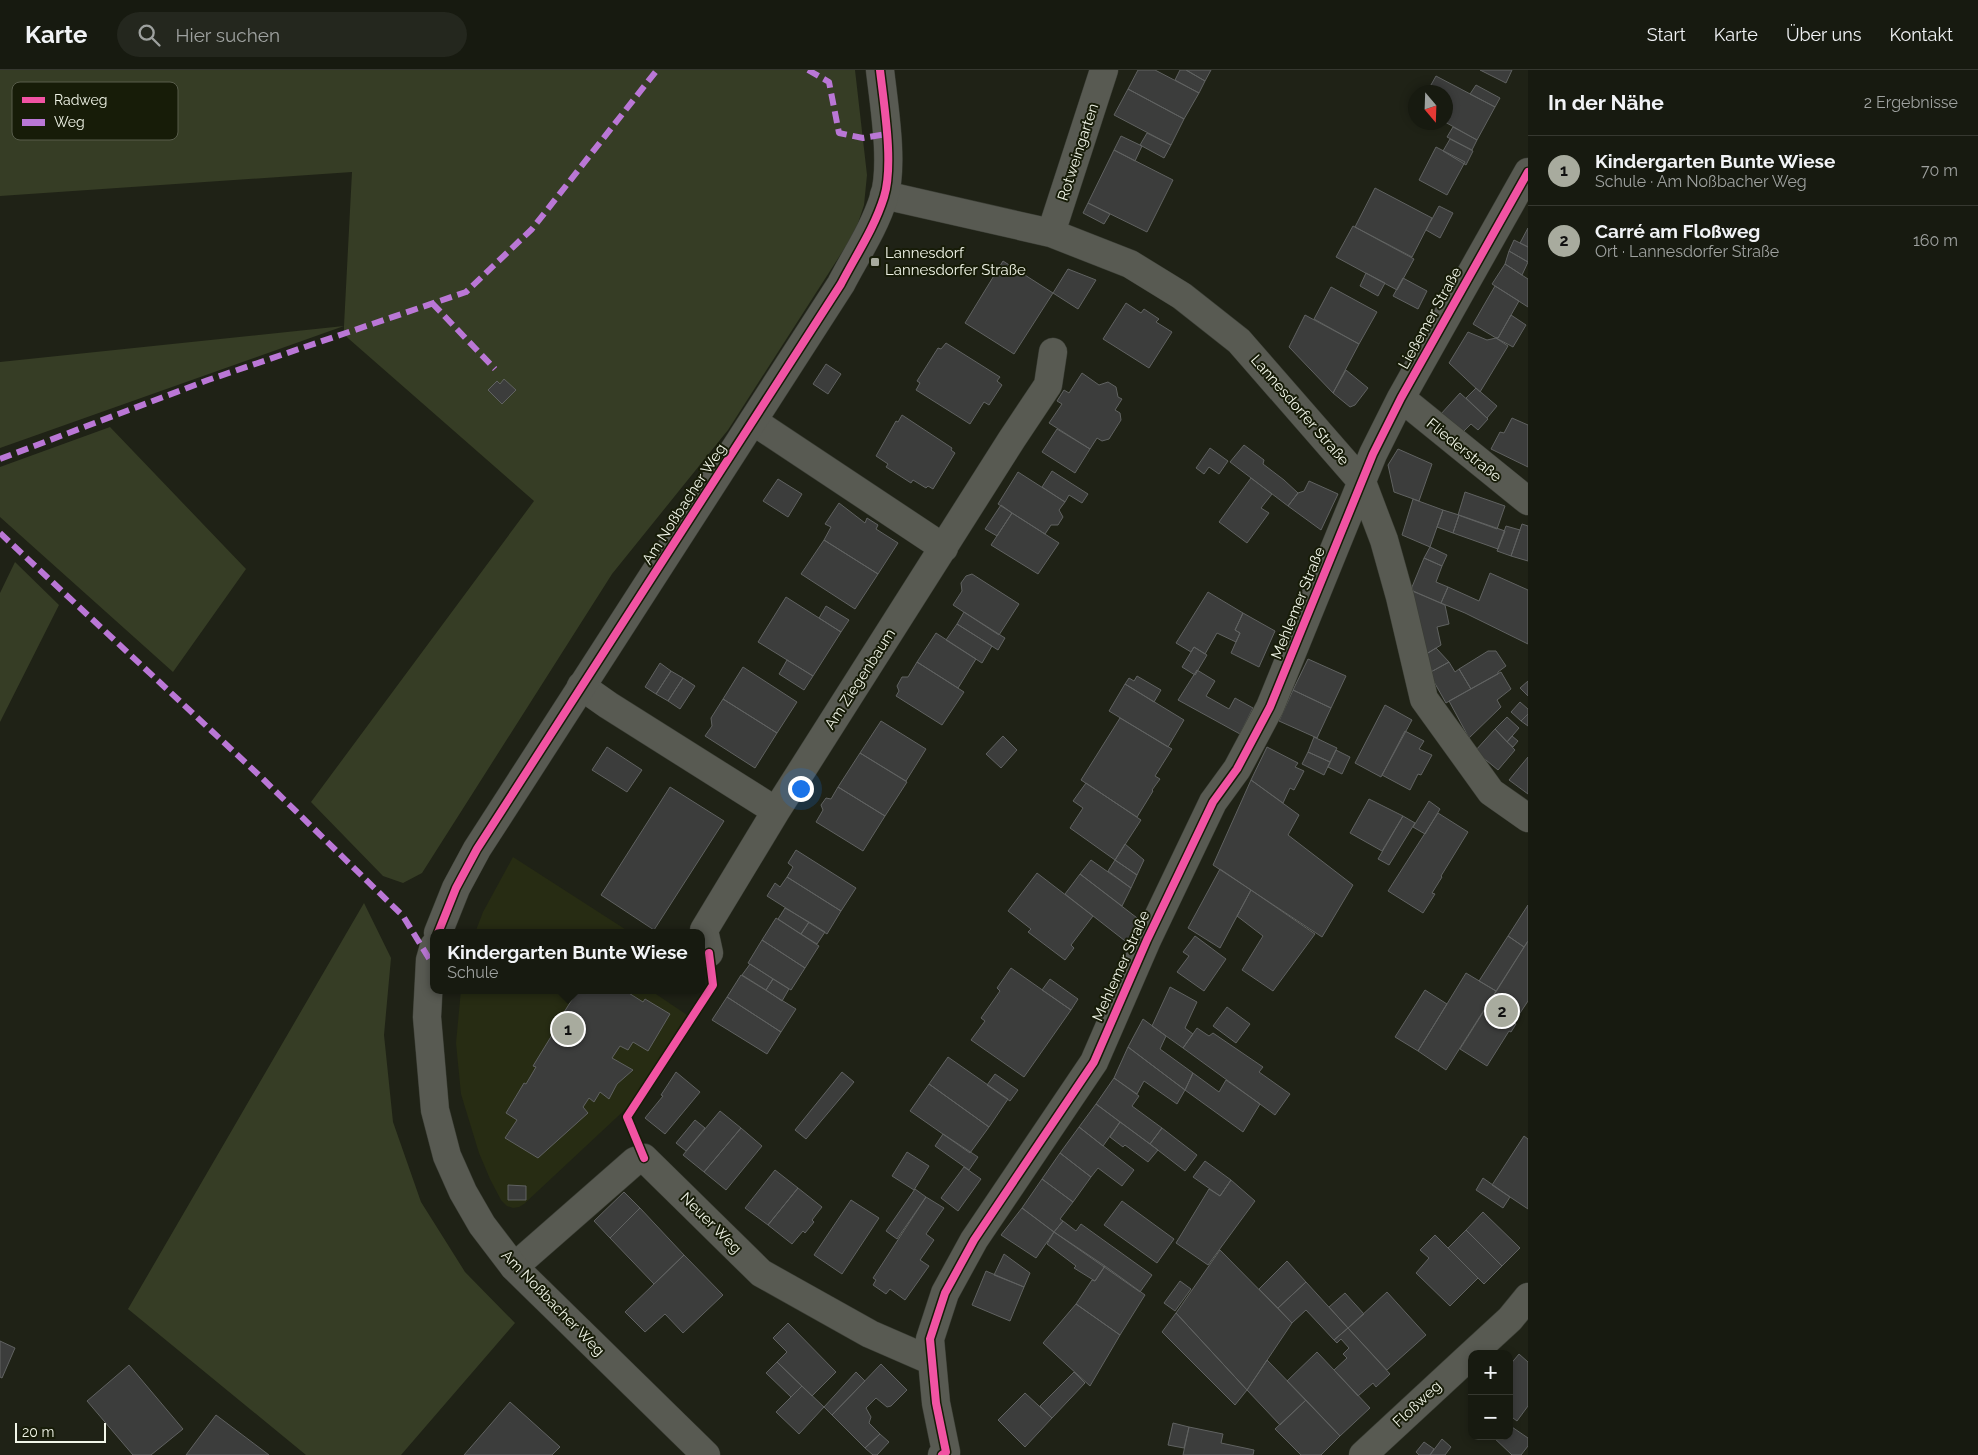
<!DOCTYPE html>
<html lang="de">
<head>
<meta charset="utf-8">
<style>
  :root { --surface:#171a10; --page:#24271e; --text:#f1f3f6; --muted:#9ea19f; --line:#363830; --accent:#a8ab9e }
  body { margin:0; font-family:Raleway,sans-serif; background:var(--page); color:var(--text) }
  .controls { position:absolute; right:15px; bottom:15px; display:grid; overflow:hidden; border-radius:10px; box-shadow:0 2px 8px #0003 }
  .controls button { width:45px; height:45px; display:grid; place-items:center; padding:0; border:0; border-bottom:1px solid var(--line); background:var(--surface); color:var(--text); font:25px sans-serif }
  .compass { position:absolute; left:1408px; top:15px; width:45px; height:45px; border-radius:50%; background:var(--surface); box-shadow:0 2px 8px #0003; rotate:161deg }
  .scale { position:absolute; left:15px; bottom:12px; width:91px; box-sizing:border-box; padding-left:5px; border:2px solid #f1f5e8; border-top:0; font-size:14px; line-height:18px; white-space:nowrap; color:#f1f5e8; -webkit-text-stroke:4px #171c08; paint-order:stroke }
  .you { position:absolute; left:800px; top:718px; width:18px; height:18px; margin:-12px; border:4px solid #fff; border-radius:50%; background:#1a73e8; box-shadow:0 0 0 8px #1a73e833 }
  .badge { display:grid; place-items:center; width:32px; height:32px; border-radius:50%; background:var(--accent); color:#111; font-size:16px; font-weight:700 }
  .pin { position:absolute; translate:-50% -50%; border:2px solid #fff; box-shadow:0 1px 5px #0006 }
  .popup { position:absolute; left:430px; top:859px; width:275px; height:65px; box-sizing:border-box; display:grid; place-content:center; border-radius:10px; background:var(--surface); filter:drop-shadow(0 1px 4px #0005); font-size:16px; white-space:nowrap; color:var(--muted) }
  .popup b { font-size:19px; color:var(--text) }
  .popup::after { content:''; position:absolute; left:50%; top:100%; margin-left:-10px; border:10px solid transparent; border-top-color:var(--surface) }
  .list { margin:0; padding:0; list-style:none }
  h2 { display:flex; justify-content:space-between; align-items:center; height:65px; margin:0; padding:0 20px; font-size:21px }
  h2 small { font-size:16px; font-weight:400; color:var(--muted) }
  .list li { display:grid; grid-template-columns:32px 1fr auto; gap:15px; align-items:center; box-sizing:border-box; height:70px; padding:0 20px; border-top:1px solid var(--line) }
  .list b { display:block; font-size:19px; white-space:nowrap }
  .list p { margin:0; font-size:16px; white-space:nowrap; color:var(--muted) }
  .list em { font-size:16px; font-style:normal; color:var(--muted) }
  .icon { flex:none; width:28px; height:28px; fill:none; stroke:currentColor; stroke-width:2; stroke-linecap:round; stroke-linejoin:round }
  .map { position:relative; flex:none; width:1528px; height:1385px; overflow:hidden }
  header { display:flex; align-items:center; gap:30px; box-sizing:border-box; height:70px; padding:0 25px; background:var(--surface); border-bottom:1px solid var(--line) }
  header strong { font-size:24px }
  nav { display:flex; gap:28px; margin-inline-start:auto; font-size:18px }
  .search { width:350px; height:45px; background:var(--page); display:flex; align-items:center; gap:12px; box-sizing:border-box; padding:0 18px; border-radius:28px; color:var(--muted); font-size:19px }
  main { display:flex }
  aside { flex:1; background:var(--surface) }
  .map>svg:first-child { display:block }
</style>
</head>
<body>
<header>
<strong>Karte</strong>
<div class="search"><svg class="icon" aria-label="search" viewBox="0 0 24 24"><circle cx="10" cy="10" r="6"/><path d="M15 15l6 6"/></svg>Hier suchen</div>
<nav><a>Start</a><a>Karte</a><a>Über uns</a><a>Kontakt</a></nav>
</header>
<main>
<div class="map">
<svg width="1528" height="1385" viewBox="0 0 1528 1385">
  <rect width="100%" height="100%" fill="#1f2216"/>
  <path fill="#272c13" d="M513,787L631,863H475L483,842Z
    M461,920H650L687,945L631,1034L524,1134L519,1137L513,1138L507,1136L501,1130L490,1109L479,1083L461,1024L456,973Z"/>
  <path fill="#363d25" d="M0,0H855L867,105L864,135L855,162L728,360L612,504L422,803L403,813L383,806L311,732L534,431L349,269L344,264V256L0,378V292L344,256L352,102L0,126Z
    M110,357L246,499L173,602L0,447V397Z
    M15,492L59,535L0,652V523Z
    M364,833L391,888L384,965L393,1052L421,1132L465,1202L515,1253L401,1385H306L128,1239Z"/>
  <path fill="#3c3d3c" stroke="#606261" d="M1138,0H1155L1199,23L1184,49L1128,19Z
    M1180,0H1186L1205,11L1199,23L1175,10Z
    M1186,0H1211L1205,11Z
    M1480,0H1512L1506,13Z
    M1436,6L1495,37L1477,70L1445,52L1446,22H1427Z
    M1476,15L1500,28L1495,37L1470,24Z
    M1128,19L1184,49L1171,75L1114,45Z
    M1453,57L1477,70L1472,80L1447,67Z
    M1147,63L1171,75L1164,88L1140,75Z
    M1121,66L1142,76L1135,91L1114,80Z
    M1450,69L1473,81L1466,95L1443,81Z
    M1436,77L1465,92L1447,125L1419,110Z
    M1114,80L1173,110L1147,162L1088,133Z
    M1375,118L1432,148L1412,187L1355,157Z
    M1088,133L1110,144L1104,154L1083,143Z
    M1439,136L1453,143L1440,168L1426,160Z
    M1353,156L1414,189L1397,220L1336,187Z
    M1528,158V177L1520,173Z
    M1514,170L1528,177V192L1509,181Z
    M1509,181L1528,192L1522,205L1505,194Z
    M1003,191L1053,223L1014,284L965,253Z
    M1505,194L1528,209V237L1492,214Z
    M1068,199L1096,210L1078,239L1053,223Z
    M1366,203L1385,213L1378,226L1360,216Z
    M1403,208L1427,221L1418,239L1393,226Z
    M1495,216L1519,231L1498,268H1496L1473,254Z
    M1331,217L1377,242L1359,274L1314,249Z
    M1126,233L1141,243L1144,239L1159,249L1156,252L1172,262L1149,298L1103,269Z
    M1305,245L1359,274L1333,323L1289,277Z
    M1511,245L1526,255L1513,277L1496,268H1498Z
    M1468,262L1487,270L1496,268L1508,276L1480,322L1449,293Z
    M946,273L1000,307L997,311L1002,315L989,335L984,332L970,354L916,320L920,313L917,311L938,278L941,279Z
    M826,294L841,304L828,324L813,314Z
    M1346,300L1368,318L1355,335L1350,337L1333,323Z
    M1082,303L1099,315L1108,312L1116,317L1118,327L1122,329L1115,340L1120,343L1121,350L1109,369L1102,371L1097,368L1090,379L1049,353L1062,334L1057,331L1064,320L1069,323Z
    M504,309L516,320L502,334L488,320L497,311L500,314Z
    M1476,318L1497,336L1487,348L1466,328Z
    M1460,323L1488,349L1478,360L1471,354L1461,364L1440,345Z
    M902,345L952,378L951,380L955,383L933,419L928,416L926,418L913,410L911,413L886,397L888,394L876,386L896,351L898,352Z
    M1512,348L1528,355V397L1491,379L1500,362L1504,363Z
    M1057,359L1090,379L1075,403L1042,382Z
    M1244,375L1264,390L1263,394L1284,410L1298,423L1288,436L1230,392Z
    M1210,378L1228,391L1219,404L1209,397L1204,404L1196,398Z
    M1398,379L1432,394L1419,431L1394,422L1388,395Z
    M1052,401L1088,424L1082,433L1069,425L1065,432L1042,417Z
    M1018,402L1065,432L1059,440L1063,447L1058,455H1051L1045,464L998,434Z
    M1251,408L1272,424L1261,438L1269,443L1247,473L1219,452Z
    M778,409L802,424L788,447L763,431Z
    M1309,411L1338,424L1321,460L1288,436L1298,423L1304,421Z
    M1465,422L1505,436L1497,459L1458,445Z
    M1413,429L1443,440L1430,477L1402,465Z
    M839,433L865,453L867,448L878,455L876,459L898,473L878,504L824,470L831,457L825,454Z
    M1001,435L1012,443L997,466L985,459Z
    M1443,440L1459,445L1453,463L1437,457Z
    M1012,443L1059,473L1038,504L991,475Z
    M1459,445L1505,461L1498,479L1453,463Z
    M1522,454L1528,456V491L1511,486Z
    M1506,456L1520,460L1511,486L1497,481Z
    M824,470L878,504L855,539L801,504Z
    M1430,477L1447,485L1442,496L1424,488Z
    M1424,488L1442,496L1436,512L1448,517L1441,533L1413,521L1412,517Z
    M1490,503L1528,520V574L1465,543L1441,533L1448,517L1479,531Z
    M972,504L1019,534L999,565L953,535L962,521L961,513L966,506Z
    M1410,520L1445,535L1449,554L1437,557L1441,575L1423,586Z
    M1208,522L1243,543L1235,560L1240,563L1236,572L1217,563L1205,584L1194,577L1191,582L1176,573Z
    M786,527L841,562L813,606L758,572Z
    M826,536L849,550L841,562L819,548Z
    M964,542L1005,568L998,580L957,554Z
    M1243,543L1275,561L1259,597L1231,583L1240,563L1235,560Z
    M957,554L992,576L982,593L946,570Z
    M936,563L976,589L958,618L917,592Z
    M1194,577L1207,585L1195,605L1182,597Z
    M1436,578L1449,592L1429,603L1423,586Z
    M1488,581H1496L1506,596L1498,602V604L1471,619L1459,599Z
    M1308,589L1346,606L1331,638L1293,620Z
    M787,590L813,606L804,620L779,604Z
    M917,592L964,622L942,655L896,626L899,621L897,616L902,607H908Z
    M1449,592L1455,602L1459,599L1471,619L1446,633L1429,603Z
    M660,593L671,601L656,624L645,617Z
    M743,597L797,632L777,663L723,629Z
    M1197,600L1215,611L1206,626L1229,639L1235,628L1253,638L1240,664L1178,630Z
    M671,601L683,608L668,631L656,624Z
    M1501,602L1511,619L1497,630L1501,637L1469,668L1449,631Z
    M1137,606L1161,620L1154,632L1125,614L1129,608L1134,611Z
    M683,608L695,616L680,639L668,631Z
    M1528,611V626L1520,618Z
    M1125,614L1184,650L1168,677L1109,641Z
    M1293,620L1331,638L1317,668L1279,651Z
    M723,629L777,663L755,698L705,666L712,656L711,648Z
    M1520,632L1528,639V644L1521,651L1511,642Z
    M1385,635L1412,650L1381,707L1355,693Z
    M1528,644V656L1521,651Z
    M1507,647L1519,658L1507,672L1495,659Z
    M1120,648L1172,679L1155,706L1160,709L1152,720L1153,721L1137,747L1081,710Z
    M881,651L926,679L906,711L860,683Z
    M1495,659L1515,680L1498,700L1475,681Z
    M1405,661L1424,671L1419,679L1432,685L1421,705L1418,704L1410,720L1382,705Z
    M1003,666L1017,680L1001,698L986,684Z
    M1512,666L1518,671L1513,677L1507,672Z
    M1314,667L1337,678L1330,692L1308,682Z
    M607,677L642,700L627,722L592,700Z
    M1267,677L1298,693L1295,697L1304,701L1294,720L1290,718L1283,733L1251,710Z
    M1336,680L1350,687L1342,704L1328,697Z
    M1308,682L1330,692L1324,705L1302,694Z
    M860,683L907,712L885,746L838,717Z
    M1528,687V724L1509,710Z
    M1251,710L1299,745L1288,765L1353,815L1322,867L1213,795Z
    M1086,713L1141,750L1115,790L1070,758L1083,738L1073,731Z
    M670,717L724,751L654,860L601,825Z
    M838,717L885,746L863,781L816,752L823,740L821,735L826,728L831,729Z
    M1369,729L1403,746L1382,781L1350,763Z
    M1429,731L1440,739L1425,764L1413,757Z
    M1438,743L1468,762L1441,806L1442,807L1432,823L1435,824L1423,843L1388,821Z
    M1403,746L1415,753L1389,795L1378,789Z
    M1125,774L1144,790L1137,805L1115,790Z
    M796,780L856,818L841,841L787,807L793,797L788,793Z
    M1091,790L1131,818L1122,836L1080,804Z
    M1115,790L1137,805L1131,818L1108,801Z
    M1220,799L1251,820L1220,878L1188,858Z
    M1037,803L1093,846L1071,875L1074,878L1065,890L1028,862L1031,859L1008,841Z
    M1080,804L1141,851L1129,874L1065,824Z
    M787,807L841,841L827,864L767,826L775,813L780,817Z
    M1251,820L1315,864L1273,921L1242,900L1263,866L1237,846Z
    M1528,835V871L1524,877L1508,866Z
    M785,838L809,852L801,864L778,849Z
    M776,848L819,876L805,898L762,870Z
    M809,852L825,862L817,874L801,864Z
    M1195,866L1226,889L1204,921L1177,902L1189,886L1183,882Z
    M1508,866L1524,877L1496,921L1479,911Z
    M762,870L805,898L791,920L748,893Z
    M1528,871V931L1514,952L1516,954L1511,962L1509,961L1487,996L1460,979Z
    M750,894L773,909L766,920L742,905Z
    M1011,898L1071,940L1024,1007L971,970L985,951L981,948L1000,921L997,918Z
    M1466,903L1496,921L1446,1000L1418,981Z
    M741,905L796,939L781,962L727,927Z
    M773,909L789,919L782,931L766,920Z
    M1050,909L1078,929L1071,940L1042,920Z
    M1170,917L1197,932L1185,958L1193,964L1183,978L1152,956Z
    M578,920H586L590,923L592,920H624L643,932L645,929L670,944L648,981L633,972L628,980L620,976L612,988L633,1000L617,1014L609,1029L600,1022L594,1032L589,1028L583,1037L588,1043L538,1088L505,1068L517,1050L506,1043L524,1013L526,1014L536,997L533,996L552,965L562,971L572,953L561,947Z
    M1425,920L1447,934L1418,981L1395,967Z
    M727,927L781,962L767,984L712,950Z
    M1227,937L1250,954L1236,973L1213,956Z
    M1143,949L1166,966L1160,979L1193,1003L1185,1020L1128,977Z
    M1197,958L1209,966L1213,963L1263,997L1259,1002L1290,1024L1275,1045L1183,978Z
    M1128,977L1185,1020L1177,1034L1144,1011L1137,1024L1114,1008Z
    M948,987L1008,1029L989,1057L929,1014Z
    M676,1002L700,1022L665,1064L645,1048L663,1026L661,1025Z
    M842,1002L854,1012L806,1069L795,1060Z
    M1193,1003L1219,1022L1226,1010L1260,1034L1243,1062L1185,1020Z
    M995,1004L1018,1020L1010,1031L987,1015Z
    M1114,1008L1139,1026L1132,1036L1162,1058L1150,1074L1096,1034Z
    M929,1014L989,1057L970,1083L910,1041Z
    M1096,1034L1120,1052L1103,1076L1079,1057Z
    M720,1041L741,1058L704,1102L683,1085Z
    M695,1050L705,1058L686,1081L676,1073Z
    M1120,1052L1158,1080L1148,1092L1125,1075L1123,1077L1110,1067Z
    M1079,1057L1134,1100L1122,1116L1098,1098L1091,1107L1060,1083Z
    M741,1058L762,1076L726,1120L704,1102Z
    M1162,1058L1197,1085L1185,1101L1150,1074Z
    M943,1064L978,1087L969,1100L935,1076Z
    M1524,1066L1528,1069V1139L1492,1115Z
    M907,1082L929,1096L914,1120L892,1106Z
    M1060,1083L1091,1107L1073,1132L1042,1109Z
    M1205,1091L1231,1110L1220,1126L1193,1107Z
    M964,1097L981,1109L958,1141L941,1128Z
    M775,1100L798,1118L768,1155L745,1138Z
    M1483,1108L1510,1127L1503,1138L1476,1120Z
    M1042,1109L1073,1132L1060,1149L1063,1151L1054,1162L1022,1138Z
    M1231,1110L1255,1131L1208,1195L1176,1173L1209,1119L1220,1126Z
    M508,1115L526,1116V1130H508Z
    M798,1118L822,1137L812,1150L814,1152L805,1163L803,1161L792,1174L768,1155Z
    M915,1119L926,1127L897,1169L886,1161Z
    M624,1122L640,1138L610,1168L594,1151Z
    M926,1127L944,1138L926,1164L934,1170L920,1190L929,1196L905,1230L890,1219L886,1224L873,1215L876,1210L873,1208Z
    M851,1130L879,1148L842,1204L814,1185Z
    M1122,1131L1174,1169L1157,1193L1104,1155Z
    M640,1138L684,1185L654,1214L610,1168Z
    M1022,1138L1054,1162L1036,1188L1001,1165Z
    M1483,1142L1520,1178L1502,1196L1466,1160Z
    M1063,1151L1076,1161L1081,1154L1152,1205L1140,1222L1054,1162Z
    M1466,1160L1502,1196L1484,1214L1448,1178Z
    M1054,1162L1105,1196L1095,1211L1074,1198L1076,1196L1047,1174Z
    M1435,1165L1478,1208L1450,1236L1416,1203L1429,1188L1420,1180Z
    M1220,1180L1292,1253L1247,1320L1176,1243Z
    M1004,1184L1030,1203L1024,1217L994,1205Z
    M684,1185L723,1225L683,1263L665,1244L645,1262L625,1242Z
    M1287,1191L1306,1212L1278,1238L1259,1219Z
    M1105,1196L1145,1225L1120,1265L1076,1234L1092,1210L1095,1211Z
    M986,1201L1024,1217L1010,1251L972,1235Z
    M1180,1211L1191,1219L1175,1241L1164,1233Z
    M1306,1212L1348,1258L1334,1270L1306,1240L1292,1253L1278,1238Z
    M1387,1222L1426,1265L1387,1300L1348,1258Z
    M1345,1223L1364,1244L1348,1258L1329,1237Z
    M1076,1234L1120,1265L1090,1316L1043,1273Z
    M1176,1243L1247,1320L1235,1335L1162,1262Z
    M788,1253L836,1302L812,1326L777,1292L787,1282L773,1268Z
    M1348,1258L1390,1304L1376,1317L1373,1313L1358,1326L1334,1300L1347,1288L1343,1284L1349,1278L1341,1269L1337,1273L1334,1270Z
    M0,1271L15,1278L2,1308L0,1307Z
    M1317,1282L1370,1338L1340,1366L1287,1311Z
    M1519,1284L1528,1292V1336L1517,1351L1509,1345V1296Z
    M1267,1290L1306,1330L1280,1355L1247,1320Z
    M777,1292L802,1316L791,1327L766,1303Z
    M881,1294L907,1320L891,1336L887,1337L876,1328L866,1338L871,1347L869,1353L880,1364L865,1378L832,1345Z
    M129,1295L183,1359L151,1385H133L87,1331Z
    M856,1302L865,1311L832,1345L824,1337Z
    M1074,1302L1085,1313L1052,1348L1040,1336Z
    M802,1316L824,1337L799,1364L776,1342Z
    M1025,1323L1052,1348L1025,1377L998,1350Z
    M1306,1330L1340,1366L1321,1385H1301L1275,1359Z
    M510,1332L560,1377L552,1385H464Z
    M216,1345L269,1385H186Z
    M1173,1353L1189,1357L1184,1378L1168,1375Z
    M1509,1355L1528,1368V1376L1521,1385H1512L1492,1366H1509Z
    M1189,1357L1223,1364L1221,1373L1254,1380L1253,1385H1183Z
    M880,1364L889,1372L877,1385H873L865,1378Z
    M1442,1369L1451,1377L1445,1385H1430Z
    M1424,1372L1434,1379L1430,1385H1419L1416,1382Z"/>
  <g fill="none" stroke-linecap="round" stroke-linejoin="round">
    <defs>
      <path id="minor" d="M884,125L1051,163L1130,194L1182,226L1239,271L1362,412L1384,470L1400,527L1424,629L1491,722L1528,748
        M1051,163L1104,0
        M1401,328L1528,431
        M753,351L944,478
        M581,616L608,635L776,741
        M709,883L704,860L776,741L1012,369L1048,315L1053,282
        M514,1197L635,1091L644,1088L761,1203L870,1264L932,1291
        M1472,1284L1510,1249L1528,1227
        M942,1385L946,1382L936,1333L930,1269L945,1223L974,1170L1094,992L1147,870L1213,732L1237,699L1270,637L1373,384L1401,328L1528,102
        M1363,1385L1472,1284"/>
      <path id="tertiary" d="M438,863L456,818L477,779L841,214C856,185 874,159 884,127C894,95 884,35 880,0
        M434,876L430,890L427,947L435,1040L447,1086L463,1122L482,1155L514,1197L706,1385"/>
    </defs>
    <use href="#minor" stroke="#3a3d34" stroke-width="29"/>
    <use href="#tertiary" stroke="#3a3d34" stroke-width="29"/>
    <use href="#minor" stroke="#585a52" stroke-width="28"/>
    <use href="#tertiary" stroke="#585a52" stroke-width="28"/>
    <path stroke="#ba77d6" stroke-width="6" stroke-dasharray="12 6" stroke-linecap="butt" d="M808,0L829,12L839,63L863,68L887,64
      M432,233L495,299
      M0,389L208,310L466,222L532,159L657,0
      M0,463L262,708L403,846L430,890"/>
    <defs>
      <path id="cycleway" d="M438,863L456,818L477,779L841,214C856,185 874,159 884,127C894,95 884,35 880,0
        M644,1088L627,1047L713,915L709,883
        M942,1385L946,1382L936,1333L930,1269L945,1223L974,1170L1094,992L1147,870L1213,732L1237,699L1270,637L1373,384L1401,328L1528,102"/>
    </defs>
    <use href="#cycleway" stroke="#171c08" stroke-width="11"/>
    <use href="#cycleway" stroke="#f153a3" stroke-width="8"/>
  </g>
  <rect fill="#a8ab9e" stroke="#171c08" stroke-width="2" x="870" y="187" width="10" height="10" rx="2.5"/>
  <g text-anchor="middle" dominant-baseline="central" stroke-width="4" stroke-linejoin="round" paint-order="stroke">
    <g font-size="15" fill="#f1f5e8" stroke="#171c08">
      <text transform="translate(1078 82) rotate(-72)">Rotweingarten</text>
      <text transform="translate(1430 248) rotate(-61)">Ließemer Straße</text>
      <text transform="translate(1300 340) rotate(49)">Lannesdorfer Straße</text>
      <text transform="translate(1464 380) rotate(39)">Fliederstraße</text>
      <text transform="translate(684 434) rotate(-57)">Am Noßbacher Weg</text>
      <text transform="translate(1298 533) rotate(-68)">Mehlemer Straße</text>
      <text transform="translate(860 609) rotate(-57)">Am Ziegenbaum</text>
      <text transform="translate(1121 896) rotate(-66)">Mehlemer Straße</text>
      <text transform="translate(711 1153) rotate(45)">Neuer Weg</text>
      <text transform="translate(553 1233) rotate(46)">Am Noßbacher Weg</text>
      <text transform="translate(1417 1334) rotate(-43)">Floßweg</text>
    </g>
    <g font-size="15" fill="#f1f5e8" stroke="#171c08" text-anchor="start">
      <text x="885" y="183">Lannesdorf<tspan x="885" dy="17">Lannesdorfer Straße</tspan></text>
    </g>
  </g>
  <rect x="12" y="12" width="166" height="58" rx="8" fill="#171c08" stroke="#585d4b" stroke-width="1"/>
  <rect x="22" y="27" width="23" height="6" fill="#f153a3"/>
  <rect x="22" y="49" width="23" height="7" fill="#ba77d6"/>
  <g font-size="14" fill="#f1f5e8">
    <text x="54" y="35">Radweg</text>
    <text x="54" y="57">Weg</text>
  </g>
</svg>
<div class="controls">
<button>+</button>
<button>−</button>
</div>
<svg class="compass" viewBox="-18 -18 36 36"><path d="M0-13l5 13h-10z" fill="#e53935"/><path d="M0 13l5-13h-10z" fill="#9ea19f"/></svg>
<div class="scale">20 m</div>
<div class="you"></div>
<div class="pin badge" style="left:568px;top:959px">1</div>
<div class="popup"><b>Kindergarten Bunte Wiese</b>Schule</div>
<div class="pin badge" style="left:1502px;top:941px">2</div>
</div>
<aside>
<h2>In der Nähe<small>2 Ergebnisse</small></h2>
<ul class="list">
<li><span class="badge">1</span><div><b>Kindergarten Bunte Wiese</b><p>Schule · Am Noßbacher Weg</p></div><em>70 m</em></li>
<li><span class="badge">2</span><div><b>Carré am Floßweg</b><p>Ort · Lannesdorfer Straße</p></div><em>160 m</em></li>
</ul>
</aside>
</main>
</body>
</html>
